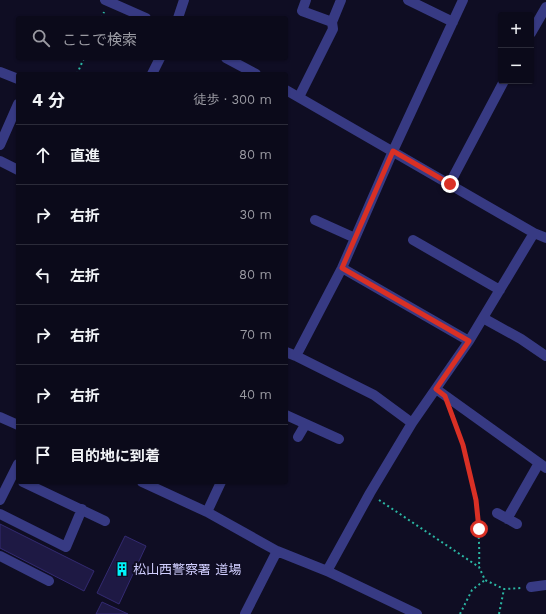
<!DOCTYPE html>
<html lang="ja">
<head>
<meta charset="utf-8">
<style>
  :root { --surface:#0b0a1a; --page:#141323; --text:#f1f3f6; --muted:#9a9aa2; --line:#2b2b39 }
  body { margin:0; font-family:"Work Sans","Noto Sans JP",sans-serif; background:var(--page); color:var(--text) }
  .controls { position:absolute; right:12px; top:12px; display:grid; overflow:hidden; border-radius:4px; box-shadow:0 1px 3px #0004 }
  .controls button { width:36px; height:36px; display:grid; place-items:center; padding:0; border:0; border-bottom:1px solid var(--line); background:var(--surface); color:var(--text); font:20px sans-serif }
  .stop { position:absolute; width:12px; height:12px; margin:-9px; border:3px solid #d93025; border-radius:50%; background:#fff }
  .stop.end { background:#d93025; border-color:#fff; box-shadow:0 1px 4px #0008 }
  .list { margin:0; padding:0; list-style:none }
  h2 { display:flex; justify-content:space-between; align-items:center; height:52px; margin:0; padding:0 16px; font-size:17px }
  h2 small { font-size:13px; font-weight:400; color:var(--muted) }
  .list li { display:grid; grid-template-columns:26px 1fr auto; gap:12px; align-items:center; box-sizing:border-box; height:60px; padding:0 16px; border-top:1px solid var(--line) }
  .list b { display:block; font-size:15px; white-space:nowrap }
  .list em { font-size:13px; font-style:normal; color:var(--muted) }
  .icon { flex:none; width:22px; height:22px; fill:none; stroke:currentColor; stroke-width:2; stroke-linecap:round; stroke-linejoin:round }
  .map { position:relative; flex:none; width:546px; height:614px; overflow:hidden }
  .search { position:absolute; background:var(--surface); box-shadow:0 1px 3px #0004; left:16px; top:16px; width:272px; height:44px; display:flex; align-items:center; gap:10px; box-sizing:border-box; padding:0 14px; border-radius:4px; color:var(--muted); font-size:15px }
  .panel { position:absolute; background:var(--surface); box-shadow:0 1px 3px #0004; left:16px; top:72px; width:272px; height:412px; border-radius:4px }
  .map>svg:first-child { display:block }
</style>
</head>
<body>
<div class="map">
<svg width="546" height="614" viewBox="0 0 546 614">
  <rect width="100%" height="100%" fill="#0f0d23"/>
  <path fill="#1e1944" stroke="#332a71" d="M0,524L94,571L84,591L0,548Z
    M125,536L146,546L119,604L97,593Z
    M102,602L128,614H96Z"/>
  <g fill="none" stroke-linecap="round" stroke-linejoin="round">
    <path stroke="#2bb7a4" stroke-width="2" stroke-dasharray="2 3" stroke-linecap="butt" d="M102,18L104,12
      M77,74L84,58
      M453,415C470,464 481,515 479,567
      M379,500L479,567L485,580L504,589L522,588
      M460,614L472,590L485,580
      M499,614L504,589"/>
    <path stroke="#373a83" stroke-width="10" d="M105,0L146,18
      M306,0L302,11L332,22
      M408,0L453,22
      M178,18L184,0
      M531,33L546,7
      M226,58L256,74
      M0,72L18,79
      M152,74L160,58
      M286,90L534,233L546,238
      M299,97L333,29L332,22L341,0
      M0,145L18,104
      M0,161L18,170
      M450,183L504,81
      M315,220L355,238
      M413,240L500,290
      M342,268L469,341
      M483,318L521,339L546,356
      M286,352L296,356L342,268L393,151L463,0
      M296,356L374,395L412,423
      M436,389L546,468
      M286,415L339,439
      M0,417L18,425
      M298,437L305,425
      M23,482L105,521
      M142,482L207,512L277,551L327,571L417,614
      M0,500L18,464
      M207,512L221,482
      M497,513L517,524
      M0,514L66,547L82,509
      M507,519L539,463
      M0,556L49,581
      M327,571L370,493L412,423L469,341L534,233
      M531,587L546,585
      M245,614L277,551"/>
  </g>
  <g fill="none" stroke-linecap="round" stroke-linejoin="round">
    <path stroke="#d93025" stroke-width="5" d="M450,184L393,151L342,268L469,341L436,389L445,396L463,445L476,500L479,529"/>
  </g>
  <defs>
    <symbol id="building-bare" viewBox="-9 -9 18 18"><path d="M-4-6H4V6H1V3H-1V6H-4ZM-2.5-4.3h1.7v1.8h-1.7ZM.8-4.3h1.7v1.8H.8ZM-2.5-1h1.7V.8h-1.7ZM.8-1h1.7V.8H.8Z" fill="#00f4fa" stroke="#0f0d23" stroke-width="2.5" paint-order="stroke"/></symbol>
  </defs>
  <g fill-rule="evenodd">
    <use href="#building-bare" x="112" y="559" width="20" height="20"/>
  </g>
  <g text-anchor="middle" dominant-baseline="central" stroke-width="4" stroke-linejoin="round" paint-order="stroke">
    <g font-size="13" fill="#d1cfff" stroke="#0f0d23" text-anchor="start">
      <text x="133" y="569">松山西警察署 道場</text>
    </g>
  </g>
</svg>
<div class="controls">
<button>+</button>
<button>−</button>
</div>
<div class="stop" style="left:479px;top:529px"></div>
<div class="stop end" style="left:450px;top:184px"></div>
<div class="search"><svg class="icon" aria-label="search" viewBox="0 0 24 24"><circle cx="10" cy="10" r="6"/><path d="M15 15l6 6"/></svg>ここで検索</div>
<section class="panel">
<h2>4 分<small>徒歩 · 300 m</small></h2>
<ul class="list">
<li><svg class="icon" aria-label="ahead" viewBox="0 0 24 24"><path d="M12 20V5M6 11l6-6 6 6"/></svg><div><b>直進</b></div><em>80 m</em></li>
<li><svg class="icon" aria-label="right" viewBox="0 0 24 24"><path d="M7 20v-9h11M14 6l5 5-5 5"/></svg><div><b>右折</b></div><em>30 m</em></li>
<li><svg class="icon" aria-label="left" viewBox="0 0 24 24"><path d="M17 20v-9H6M10 6l-5 5 5 5"/></svg><div><b>左折</b></div><em>80 m</em></li>
<li><svg class="icon" aria-label="right" viewBox="0 0 24 24"><path d="M7 20v-9h11M14 6l5 5-5 5"/></svg><div><b>右折</b></div><em>70 m</em></li>
<li><svg class="icon" aria-label="right" viewBox="0 0 24 24"><path d="M7 20v-9h11M14 6l5 5-5 5"/></svg><div><b>右折</b></div><em>40 m</em></li>
<li><svg class="icon" aria-label="arrive" viewBox="0 0 24 24"><path d="M6 21V4h12l-3 4 3 4H6"/></svg><div><b>目的地に到着</b></div></li>
</ul>
</section>
</div>
</body>
</html>
